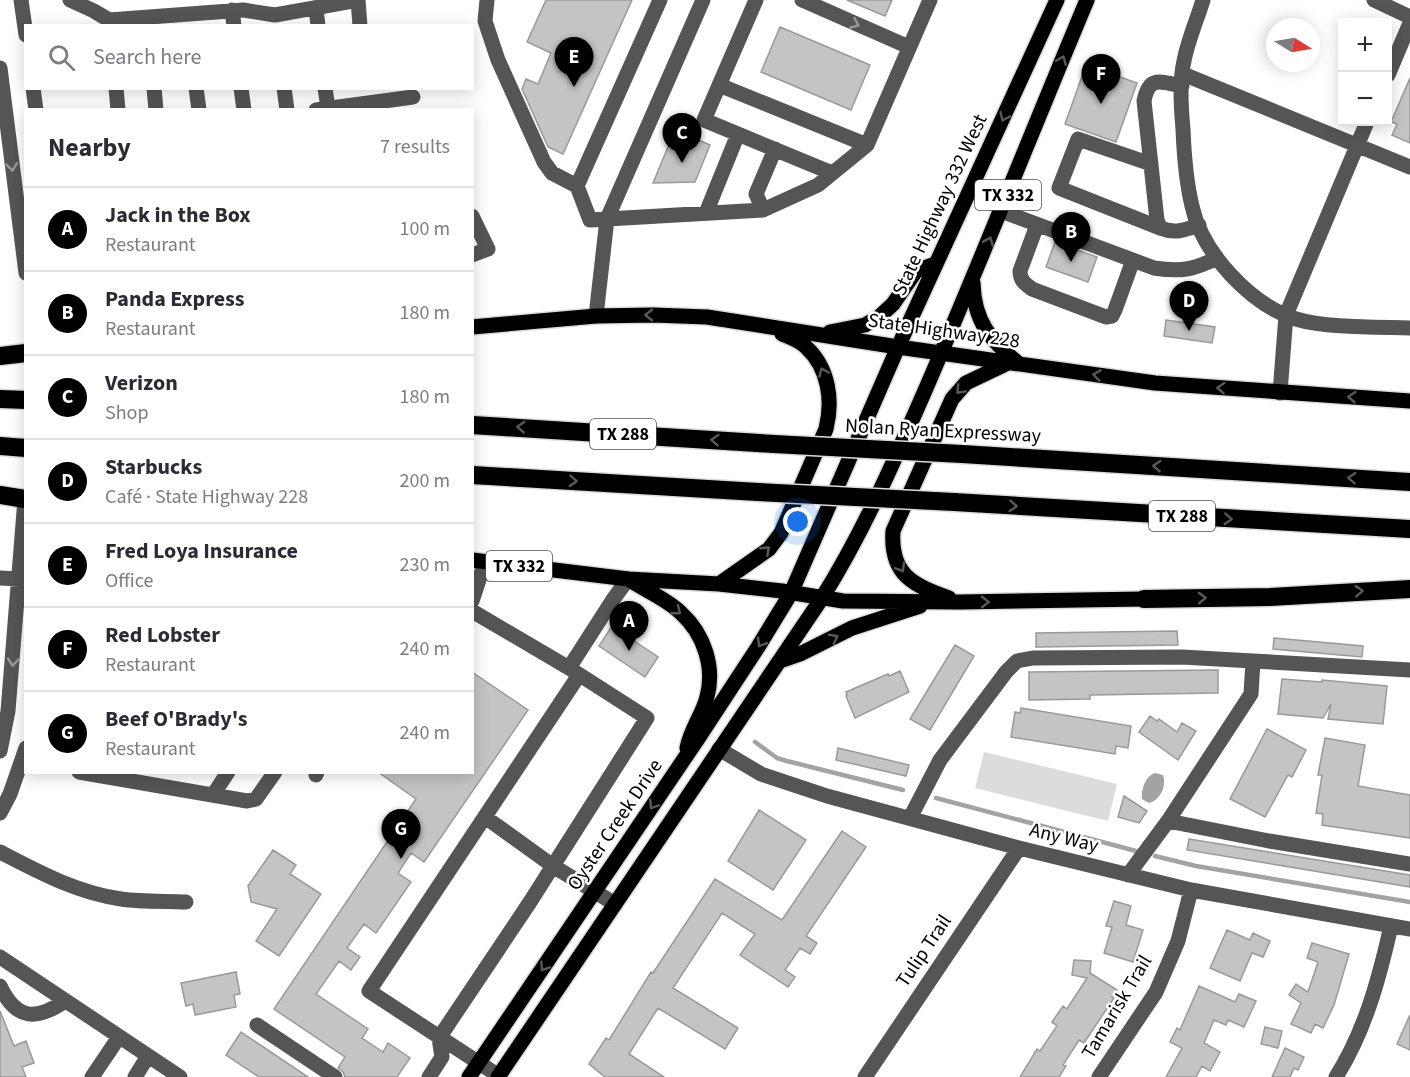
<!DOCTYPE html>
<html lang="en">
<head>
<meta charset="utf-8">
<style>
  :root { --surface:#fff; --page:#f2f2f3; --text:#2b2b33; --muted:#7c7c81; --line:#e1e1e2; --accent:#000 }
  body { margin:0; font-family:"Source Sans 3",sans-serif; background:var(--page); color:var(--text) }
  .controls { position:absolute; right:18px; top:18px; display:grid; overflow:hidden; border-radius:0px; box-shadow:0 3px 15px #0003 }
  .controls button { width:54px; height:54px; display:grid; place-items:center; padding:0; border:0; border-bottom:2px solid var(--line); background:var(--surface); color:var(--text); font:30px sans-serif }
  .compass { position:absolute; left:1266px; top:18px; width:54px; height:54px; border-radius:50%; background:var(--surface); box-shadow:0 3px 15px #0003; rotate:101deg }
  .you { position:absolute; left:798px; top:522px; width:21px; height:21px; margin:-15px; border:4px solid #fff; border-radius:50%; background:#1a73e8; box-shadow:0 0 0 9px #1a73e833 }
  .badge { display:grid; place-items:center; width:39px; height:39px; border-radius:50%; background:var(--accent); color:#fff; font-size:20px; font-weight:700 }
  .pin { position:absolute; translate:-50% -50px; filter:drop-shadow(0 2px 3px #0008) }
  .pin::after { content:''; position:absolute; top:32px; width:21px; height:18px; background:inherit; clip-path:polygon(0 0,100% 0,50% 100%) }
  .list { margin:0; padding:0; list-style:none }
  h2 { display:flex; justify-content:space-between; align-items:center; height:78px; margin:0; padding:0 24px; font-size:26px }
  h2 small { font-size:20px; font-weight:400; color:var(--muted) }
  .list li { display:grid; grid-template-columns:39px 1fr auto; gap:18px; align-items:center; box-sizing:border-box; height:84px; padding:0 24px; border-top:2px solid var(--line) }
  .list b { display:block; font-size:22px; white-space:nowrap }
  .list p { margin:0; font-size:20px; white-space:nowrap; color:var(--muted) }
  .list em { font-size:20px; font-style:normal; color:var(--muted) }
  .icon { flex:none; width:33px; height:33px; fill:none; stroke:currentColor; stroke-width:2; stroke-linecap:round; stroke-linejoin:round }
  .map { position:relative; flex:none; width:1410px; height:1077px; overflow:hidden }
  .search { position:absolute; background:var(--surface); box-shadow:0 3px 15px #0003; left:24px; top:24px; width:450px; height:66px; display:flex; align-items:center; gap:15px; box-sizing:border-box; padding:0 21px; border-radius:0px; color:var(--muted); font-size:22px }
  .panel { position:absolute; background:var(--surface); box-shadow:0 3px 15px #0003; left:24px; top:108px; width:450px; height:666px; border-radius:0px }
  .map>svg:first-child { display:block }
</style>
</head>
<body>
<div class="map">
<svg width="1410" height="1077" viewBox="0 0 1410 1077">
  <rect width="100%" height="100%" fill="#fff"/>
  <path fill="#dcdcdc" d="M984,752L1117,784L1108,821L975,788Z"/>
  <path fill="#a3a3a3" d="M1155,773L1163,775C1167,786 1160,800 1149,803L1142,799C1141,790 1145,776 1155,773Z"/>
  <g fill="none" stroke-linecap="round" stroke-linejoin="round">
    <path stroke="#a3a3a3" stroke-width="4.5" d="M755,742L777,758L787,761L903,790
      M936,798L1136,851
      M1155,856L1196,866L1410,902"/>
  </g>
  <path fill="#c4c4c4" stroke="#999" stroke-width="1.5" d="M546,0H632L563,154L548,147L522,89L526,79L538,84L551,53L527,42Z
    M847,0H892L885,16Z
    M780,27L870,65L851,110L761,72Z
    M1086,65L1137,83L1116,142L1065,124Z
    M1410,78V143L1392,135L1397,124L1391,122Z
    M675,130L710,145L695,182L653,183Z
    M1055,242L1097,257L1088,282L1046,267Z
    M1166,320L1215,327L1212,343L1164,336Z
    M612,626L658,657L645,677L599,646Z
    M1177,631L1178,645L1036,647V633Z
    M1274,638L1363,646L1362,657L1273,649Z
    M955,645L974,656L930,730L910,719Z
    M1218,670V693L1090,695V699L1029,700V672Z
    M900,671L909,692L855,718L846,696L847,695L846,692L888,674L889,676Z
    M472,672L528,710L424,862L411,853L398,873L411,882L376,933L364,924L347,948L360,957L351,970L339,961L316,994L368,1029L362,1038L383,1052L388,1043L410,1058L397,1077H345L343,1072L338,1068L345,1057L274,1009L416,799L378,772H472Z
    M1282,679L1322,682V680L1387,686L1383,724L1328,719L1331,704L1323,718L1278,714Z
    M1021,708L1131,726L1128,748L1116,746L1115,754L1011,737L1015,712L1020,713Z
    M1150,716L1157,721L1159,719L1177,732L1182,723L1196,731L1178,760L1139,732Z
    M1267,729L1306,750L1292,777L1288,775L1265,817L1230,799Z
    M1325,738L1365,745L1358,786L1410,795V838L1322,825L1323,814L1316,813L1322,775H1318Z
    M838,748L909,765L906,776L836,760Z
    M1124,796L1147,811L1139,823L1118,817Z
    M759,810L806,840L773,890L728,861Z
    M842,831L866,847L806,936L817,943L810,954L800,948L785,970L795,977L788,987L740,955L755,934L722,913L673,988L738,1028L725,1049L658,1008L629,1054L664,1077H605L589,1064L606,1038L609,1040L651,972L653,973L715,879L782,920Z
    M1189,839L1410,875V887L1187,850Z
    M273,850L296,865L290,874L321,894L279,956L256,941L277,909L251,902L248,886Z
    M1114,901L1131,906L1126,925L1143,930L1133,962L1104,953L1112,927L1106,926Z
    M1227,930L1250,940L1253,933L1270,941L1263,957L1252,953L1240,981L1210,968Z
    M1312,943L1349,954L1334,1005L1323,1028L1315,1024L1311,1033L1291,1024L1301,1003L1289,995L1296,984L1308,992L1318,962L1307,958Z
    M1074,960L1091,961L1090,973L1117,990L1112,997L1114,998L1084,1043L1079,1040L1063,1065L1066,1066L1059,1077H1020L1037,1049L1040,1051L1057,1026L1052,1022L1063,1006L1067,1009L1087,978L1072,975Z
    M236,972L240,994L234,995L236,1007L195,1015L193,1004L186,1006L181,983Z
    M1199,986L1235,1002L1239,994L1256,1001L1244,1027L1228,1020L1226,1025L1214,1020L1204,1043L1220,1052L1210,1071L1202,1066L1196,1077H1166L1182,1048L1170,1042L1177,1028L1180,1030Z
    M0,1011L14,1046L26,1041L34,1063L22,1067L26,1077H0Z
    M1410,1015V1050L1397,1044Z
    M1265,1027L1282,1031L1278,1048L1261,1044Z
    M241,1032L308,1077H259L226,1055Z
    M1285,1048L1304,1057L1298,1070L1294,1068L1290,1077H1272Z"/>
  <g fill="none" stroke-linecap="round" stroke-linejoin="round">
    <defs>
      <path id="major" d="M973,283C974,321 990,340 1018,363
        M472,327L596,316L653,315L707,317L898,347L1155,383L1410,401
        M830,332L865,325L879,317L893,304L916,271L935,264
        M472,560L628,579L719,584L782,591L843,601L961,602L1144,599
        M631,581C647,591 668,600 681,613C704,634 715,667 707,697C703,714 691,728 687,748
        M719,584L769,549L781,533L826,429C833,401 829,368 806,347C800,341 790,337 782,334
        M949,598C913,585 890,575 893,531L952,399L966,383L1010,362
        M780,661L800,654L852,628L920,606
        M469,1077L699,737L758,647L791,593L898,347L1057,0
        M498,1077L822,598C864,531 895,459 927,386C982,258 1033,129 1087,0"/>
      <path id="highway" d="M0,356L26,353
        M0,399L26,400
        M472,425L774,444
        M0,446L26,448
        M962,454L1410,482
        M472,475L758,492
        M0,495L25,499
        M954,502L1410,529
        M1144,599L1270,597L1410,589"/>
    </defs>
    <use href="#major" stroke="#dbdbdb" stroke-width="18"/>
    <use href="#highway" stroke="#dbdbdb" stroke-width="21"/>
    <path stroke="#555" stroke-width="15" d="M21,0L26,35
      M70,0L94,11L109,20L243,10L275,15L358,0L360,26
      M487,0L485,21L498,60L544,162L552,173L577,186
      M660,0L577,186L590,220L763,210L818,185L867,145L930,0
      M756,0L704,120L832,173
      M802,0L909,47
      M1203,0C1197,20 1188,40 1184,61C1179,82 1181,108 1183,129C1184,155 1186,181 1192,206C1202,253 1251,305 1296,319C1325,328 1378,327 1410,328
      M1374,0L1410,17
      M316,8L318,26
      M232,10L234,26
      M0,68L26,273
      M1183,74L1410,167
      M1388,75L1410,23
      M719,85L867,145
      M1182,86C1160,82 1149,75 1144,101L1157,220L1160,228C1175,234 1185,230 1199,225
      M33,88L36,110
      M116,88L118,110
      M154,88L156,110
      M196,88L199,110
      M241,88L244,110
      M284,88L287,110
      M325,88L328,108
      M316,110L413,97
      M1151,164L1078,139L1059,188L1160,228
      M763,210L756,194L775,149
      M1001,211L1154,268C1181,272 1193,270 1217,258
      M706,213L738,134
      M472,216L488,249L472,255
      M1037,225L1020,271C1020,280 1024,283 1032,289L1106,317L1112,316L1115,310L1133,260
      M596,316L607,219L703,0
      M1280,393L1286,315L1367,122
      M0,578L19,579
      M472,601L485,562
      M472,611L569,668
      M719,749L761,774L827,796L1019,848L1191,890L1410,929
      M0,751L8,711L25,499
      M79,772L247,801L256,799L275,772
      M316,775L317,772
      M213,795L228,772
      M0,813L10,794L26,748
      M485,817L553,866L615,904
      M910,818L940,760L1006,672L1017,661L1033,658L1182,657L1253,661
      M1168,821L1269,841L1410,864
      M0,852C39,872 77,893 121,899C142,902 164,901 186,902
      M1128,875L1168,821L1251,694L1253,661L1410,670
      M0,957L180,1077
      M0,986C16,1020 36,1021 65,1001
      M257,1025L335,1077
      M499,1076L369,991L579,675
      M92,1077L119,1037
      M135,1077L148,1056
      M429,1077L442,1057L439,1038L530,902L647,718L569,668L612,601L628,579
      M865,1077L1019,848
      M1099,1077L1156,992L1178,941L1191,890
      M1336,1077C1365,1031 1379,979 1391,926"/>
    <use href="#major" stroke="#000" stroke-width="15"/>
    <use href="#highway" stroke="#000" stroke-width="18"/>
    <defs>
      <path id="highway-bridge" d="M774,444L962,454
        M758,492L954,502"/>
    </defs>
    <use href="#highway-bridge" stroke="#dbdbdb" stroke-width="21" stroke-linecap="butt"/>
    <use href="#highway-bridge" stroke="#000" stroke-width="18"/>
  </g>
  <defs><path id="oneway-chevron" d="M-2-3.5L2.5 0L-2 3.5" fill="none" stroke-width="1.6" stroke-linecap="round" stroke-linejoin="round" transform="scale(1.5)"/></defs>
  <g stroke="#999">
    <use href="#oneway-chevron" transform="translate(855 24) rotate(24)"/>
    <use href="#oneway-chevron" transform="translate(12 167) rotate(83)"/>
    <use href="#oneway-chevron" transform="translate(13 662) rotate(95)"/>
  </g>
  <g stroke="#595959">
    <use href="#oneway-chevron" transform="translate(1062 60) rotate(-68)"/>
    <use href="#oneway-chevron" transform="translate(1004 117) rotate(115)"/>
    <use href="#oneway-chevron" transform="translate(989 241) rotate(-68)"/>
    <use href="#oneway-chevron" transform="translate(649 315) rotate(180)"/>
    <use href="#oneway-chevron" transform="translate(823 372) rotate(-113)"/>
    <use href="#oneway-chevron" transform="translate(1097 375) rotate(-172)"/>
    <use href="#oneway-chevron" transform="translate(1221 388) rotate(-176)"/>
    <use href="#oneway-chevron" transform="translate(960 390) rotate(133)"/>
    <use href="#oneway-chevron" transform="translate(1352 397) rotate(-176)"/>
    <use href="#oneway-chevron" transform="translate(521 427) rotate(-177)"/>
    <use href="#oneway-chevron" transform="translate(715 440) rotate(-176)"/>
    <use href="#oneway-chevron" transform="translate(1157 466) rotate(-176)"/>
    <use href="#oneway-chevron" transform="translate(1352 478) rotate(-177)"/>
    <use href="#oneway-chevron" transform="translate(573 481) rotate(3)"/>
    <use href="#oneway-chevron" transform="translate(1013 506) rotate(4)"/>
    <use href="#oneway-chevron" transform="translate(1228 519) rotate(3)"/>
    <use href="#oneway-chevron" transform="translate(766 550) rotate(-43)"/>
    <use href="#oneway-chevron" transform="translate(901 568) rotate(59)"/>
    <use href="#oneway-chevron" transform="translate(1359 591) rotate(-3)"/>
    <use href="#oneway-chevron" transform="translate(1202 598) rotate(-1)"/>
    <use href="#oneway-chevron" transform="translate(985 602) rotate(-1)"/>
    <use href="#oneway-chevron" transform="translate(677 611) rotate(38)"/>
    <use href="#oneway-chevron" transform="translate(834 638) rotate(-27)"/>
    <use href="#oneway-chevron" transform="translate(761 643) rotate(121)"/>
    <use href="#oneway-chevron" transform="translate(653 805) rotate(124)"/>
    <use href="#oneway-chevron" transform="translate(544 967) rotate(124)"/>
  </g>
  <g text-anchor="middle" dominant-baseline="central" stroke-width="5" stroke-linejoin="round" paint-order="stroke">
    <g fill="#fff" stroke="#4c4c4c" stroke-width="1.5">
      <rect x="975" y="180" width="66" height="30" rx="4.5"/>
      <rect x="590" y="419" width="66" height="30" rx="4.5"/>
      <rect x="1149" y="501" width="66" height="30" rx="4.5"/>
      <rect x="486" y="551" width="66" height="30" rx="4.5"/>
    </g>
    <g font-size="18" font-weight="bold" fill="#000">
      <text x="1008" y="195">TX 332</text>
      <text x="623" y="434">TX 288</text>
      <text x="1182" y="516">TX 288</text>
      <text x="519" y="566">TX 332</text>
    </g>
    <g font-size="20" fill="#000" stroke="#fff">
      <text transform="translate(940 205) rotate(-65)">State Highway 332 West</text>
      <text transform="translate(944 331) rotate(8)">State Highway 228</text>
      <text transform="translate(943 431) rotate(3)">Nolan Ryan Expressway</text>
      <text transform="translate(615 825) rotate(-56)">Oyster Creek Drive</text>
      <text transform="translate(1064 838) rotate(14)">Any Way</text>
      <text transform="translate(924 951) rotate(-56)">Tulip Trail</text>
      <text transform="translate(1117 1007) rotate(-59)">Tamarisk Trail</text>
    </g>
  </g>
</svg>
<div class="controls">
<button>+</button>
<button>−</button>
</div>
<svg class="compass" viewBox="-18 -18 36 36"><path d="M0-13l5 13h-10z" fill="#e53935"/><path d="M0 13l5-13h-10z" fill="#7c7c81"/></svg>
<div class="you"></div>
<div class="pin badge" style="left:629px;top:651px">A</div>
<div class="pin badge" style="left:1071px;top:262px">B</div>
<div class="pin badge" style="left:682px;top:163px">C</div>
<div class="pin badge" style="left:1189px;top:331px">D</div>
<div class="pin badge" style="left:574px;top:87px">E</div>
<div class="pin badge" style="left:1101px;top:104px">F</div>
<div class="pin badge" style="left:401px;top:859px">G</div>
<div class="search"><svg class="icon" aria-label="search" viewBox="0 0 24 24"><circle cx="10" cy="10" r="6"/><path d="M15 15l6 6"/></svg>Search here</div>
<section class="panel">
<h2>Nearby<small>7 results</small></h2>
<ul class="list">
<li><span class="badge">A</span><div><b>Jack in the Box</b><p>Restaurant</p></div><em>100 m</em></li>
<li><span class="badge">B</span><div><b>Panda Express</b><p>Restaurant</p></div><em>180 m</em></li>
<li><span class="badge">C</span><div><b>Verizon</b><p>Shop</p></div><em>180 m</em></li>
<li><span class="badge">D</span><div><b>Starbucks</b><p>Café · State Highway 228</p></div><em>200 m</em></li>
<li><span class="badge">E</span><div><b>Fred Loya Insurance</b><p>Office</p></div><em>230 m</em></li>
<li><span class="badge">F</span><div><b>Red Lobster</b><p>Restaurant</p></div><em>240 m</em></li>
<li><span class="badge">G</span><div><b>Beef O'Brady's</b><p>Restaurant</p></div><em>240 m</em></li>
</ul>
</section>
</div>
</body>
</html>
